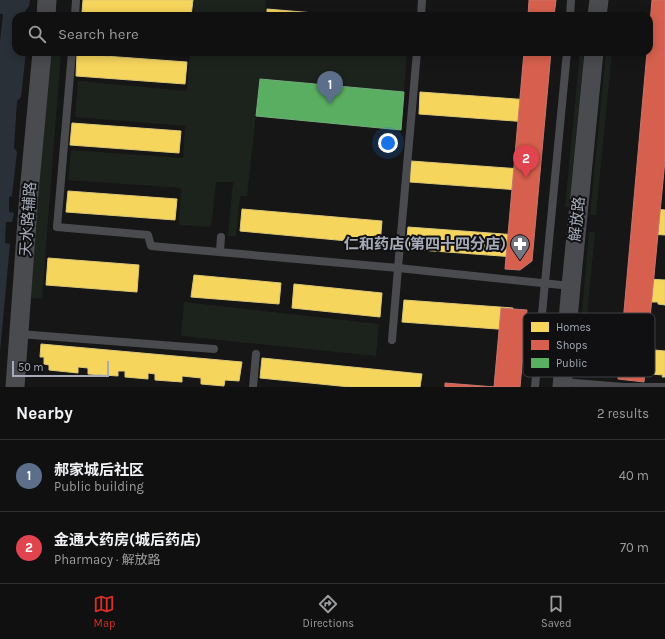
<!DOCTYPE html>
<html lang="en">
<head>
<meta charset="utf-8">
<style>
  :root { --surface:#101010; --page:#1e1e1e; --text:#f1f3f6; --muted:#9c9d9f; --line:#303030; --accent:#d93025 }
  body { margin:0; font-family:Karla,"Noto Sans SC",sans-serif; background:var(--page); color:var(--text) }
  .scale { position:absolute; left:12px; bottom:10px; width:97px; box-sizing:border-box; padding-left:4px; border:2px solid #a6abb7; border-top:0; font-size:11px; line-height:14px; white-space:nowrap; color:#a6abb7; -webkit-text-stroke:3px #101012; paint-order:stroke }
  .you { position:absolute; left:388px; top:143px; width:14px; height:14px; margin:-10px; border:3px solid #fff; border-radius:50%; background:#1a73e8; box-shadow:0 0 0 6px #1a73e833 }
  .badge { display:grid; place-items:center; width:26px; height:26px; border-radius:50%; background:var(--accent); color:#fff; font-size:13px; font-weight:700 }
  .pin { position:absolute; translate:-50% -33px; filter:drop-shadow(0 1px 2px #0008) }
  .pin::after { content:''; position:absolute; top:21px; width:14px; height:12px; background:inherit; clip-path:polygon(0 0,100% 0,50% 100%) }
  .list { margin:0; padding:0; list-style:none }
  h2 { display:flex; justify-content:space-between; align-items:center; height:52px; margin:0; padding:0 16px; font-size:17px }
  h2 small { font-size:13px; font-weight:400; color:var(--muted) }
  .list li { display:grid; grid-template-columns:26px 1fr auto; gap:12px; align-items:center; box-sizing:border-box; height:72px; padding:0 16px; border-top:1px solid var(--line) }
  .list b { display:block; font-size:15px; white-space:nowrap }
  .list p { margin:0; font-size:13px; white-space:nowrap; color:var(--muted) }
  .list em { font-size:13px; font-style:normal; color:var(--muted) }
  .icon { flex:none; width:22px; height:22px; fill:none; stroke:currentColor; stroke-width:2; stroke-linecap:round; stroke-linejoin:round }
  .map { position:relative; flex:none; width:665px; height:387px; overflow:hidden }
  .search { position:absolute; background:var(--surface); box-shadow:0 2px 10px #0003; left:12px; right:12px; top:12px; height:44px; display:flex; align-items:center; gap:10px; box-sizing:border-box; padding:0 14px; border-radius:12px; color:var(--muted); font-size:15px }
  .sheet { height:196px; background:var(--surface) }
  nav { display:flex; justify-content:space-around; align-items:center; box-sizing:border-box; height:56px; border-top:1px solid var(--line); background:var(--surface); font-size:11px; color:var(--muted) }
  nav a { display:grid; justify-items:center; gap:2px }
  nav .on { color:var(--accent) }
  .map>svg:first-child { display:block }
</style>
</head>
<body>
<div class="map">
<svg width="665" height="387" viewBox="0 0 665 387">
  <rect width="100%" height="100%" fill="#161616"/>
  <path fill="#1c231d" d="M194,0H266L265,16H193Z
    M50,52H61L42,299L30,298Z
    M190,52H407L404,92L260,79L247,196H240L236,236H228L233,182H216L211,227L179,225L181,188L68,180L71,150L183,158L185,126L75,117L78,81L187,91Z
    M580,52H584L569,207H565Z
    M606,52H612L596,215H590Z
    M589,232H595L582,369H577Z
    M184,302L379,324L376,356L181,336Z"/>
  <path fill="#293038" d="M0,0H30L29,6L25,11V16H16V52H26L21,97L17,101L14,148L17,152L12,196L9,197V212L14,213L12,222H6L5,243L10,244L0,352V41L3,14H0Z"/>
  <path fill="#f6d55c" stroke="#dec877" d="M83,0H193L191,16H134L82,12Z
    M267,9L350,16H267Z
    M77,54L187,62L185,84L76,76Z
    M659,66H665V92H660V90L657,89Z
    M420,92L530,100L528,122L419,114Z
    M72,123L181,131L179,153L70,145Z
    M653,137L665,138V162L661,161V159L651,158Z
    M411,161L521,169L519,190L410,182Z
    M68,191L177,199L175,220L66,212Z
    M646,208L665,210V235L649,234V231L645,230Z
    M242,209L382,221L380,244L240,231Z
    M408,227L517,235L515,257L406,249Z
    M48,258L139,265L137,292L46,285Z
    M194,275L281,283L279,304L191,297Z
    M636,278H642V281L649,282V279L665,280V305L658,304V302H639V301H635Z
    M294,284L382,293L380,317L292,308Z
    M404,300L513,308L511,330L402,322Z
    M41,344L242,362L239,381L225,380L224,386L201,384V378L182,376V382L155,380V374L148,373V379L125,377V371H118V376L88,374V368L78,367V373L49,370V365L44,364V357H40Z
    M633,348L665,351V377H662L663,375L651,374L650,376L634,374V372H631Z
    M262,358L422,374L420,387H350L260,378Z"/>
  <path fill="#d6604d" stroke="#c8766d" d="M529,0H556L554,16H528Z
    M652,0H665V160L644,382L618,379L647,52H649V35Z
    M524,52H551L532,261L520,270L505,269Z
    M501,308L527,310L520,387H494Z
    M445,383L495,387H445Z"/>
  <path fill="#5aae61" stroke="#71ad7b" d="M260,79L404,92L401,130L256,116Z"/>
  <g fill="none" stroke-linecap="round" stroke-linejoin="round">
    <path stroke="#4a4b4f" stroke-width="8" d="M75,16L76,0
      M421,16L422,0
      M570,16L571,0
      M72,52L57,227L148,235L151,246L398,268L417,52
      M220,251L221,237
      M19,334L214,349
      M392,340L398,268L571,286
      M563,382L623,387H665
      M253,387L256,354
      M535,387L567,52"/>
    <path stroke="#4a4b4f" stroke-width="19" d="M46,16L47,0
      M597,16L599,0
      M15,387L29,193L42,52
      M562,387L571,286L594,52"/>
  </g>
  <defs>
    <symbol id="pharmacy-pin" viewBox="-11 -11 22 30"><path d="M0 17L-7.5 6A9.5 9.5 0 1 1 7.5 6Z" fill="#74777f" stroke="#101012"/><path d="M-2-6h4v4h4v4h-4v4h-4v-4h-4v-4h4Z" fill="#fff"/></symbol>
  </defs>
  <g fill-rule="evenodd">
    <use href="#pharmacy-pin" x="509" y="233" width="22" height="30"/>
  </g>
  <g text-anchor="middle" dominant-baseline="central" stroke-width="4" stroke-linejoin="round" paint-order="stroke">
    <g font-size="15" fill="#a6abb7" stroke="#101012">
      <text transform="translate(28 219) rotate(-86)">天水路辅路</text>
      <text transform="translate(577 219) rotate(-84)">解放路</text>
    </g>
    <g font-size="15" font-weight="bold" fill="#a6abb7" stroke="#101012" text-anchor="end">
      <text x="506" y="244">仁和药店(第四十四分店)</text>
    </g>
  </g>
  <rect x="523" y="313" width="132" height="64" rx="6" fill="#101012" stroke="#3d3e44" stroke-width="1"/>
  <rect x="531" y="322" width="18" height="10" fill="#f6d55c"/>
  <rect x="531" y="340" width="18" height="10" fill="#d6604d"/>
  <rect x="531" y="358" width="18" height="10" fill="#5aae61"/>
  <g font-size="11" fill="#a6abb7">
    <text x="556" y="331">Homes</text>
    <text x="556" y="349">Shops</text>
    <text x="556" y="367">Public</text>
  </g>
</svg>
<div class="scale">50 m</div>
<div class="you"></div>
<div class="pin badge" style="left:330px;top:104px;background:#5c6f8a">1</div>
<div class="pin badge" style="left:526px;top:178px;background:#e0444e">2</div>
<div class="search"><svg class="icon" aria-label="search" viewBox="0 0 24 24"><circle cx="10" cy="10" r="6"/><path d="M15 15l6 6"/></svg>Search here</div>
</div>
<section class="sheet">
<h2>Nearby<small>2 results</small></h2>
<ul class="list">
<li><span class="badge" style="background:#5c6f8a">1</span><div><b>郝家城后社区</b><p>Public building</p></div><em>40 m</em></li>
<li><span class="badge" style="background:#e0444e">2</span><div><b>金通大药房(城后药店)</b><p>Pharmacy · 解放路</p></div><em>70 m</em></li>
</ul>
</section>
<nav>
<a class="on"><svg class="icon" aria-label="map" viewBox="0 0 24 24"><path d="M3 6l6-2 6 2 6-2v14l-6 2-6-2-6 2zM9 4v14M15 6v14"/></svg>Map</a>
<a><svg class="icon" aria-label="directions" viewBox="0 0 24 24"><path d="M12 3l9 9-9 9-9-9zM9 14v-3h6M13 9l2 2-2 2"/></svg>Directions</a>
<a><svg class="icon" aria-label="saved" viewBox="0 0 24 24"><path d="M7 4h10v16l-5-4-5 4z"/></svg>Saved</a>
</nav>
</body>
</html>
